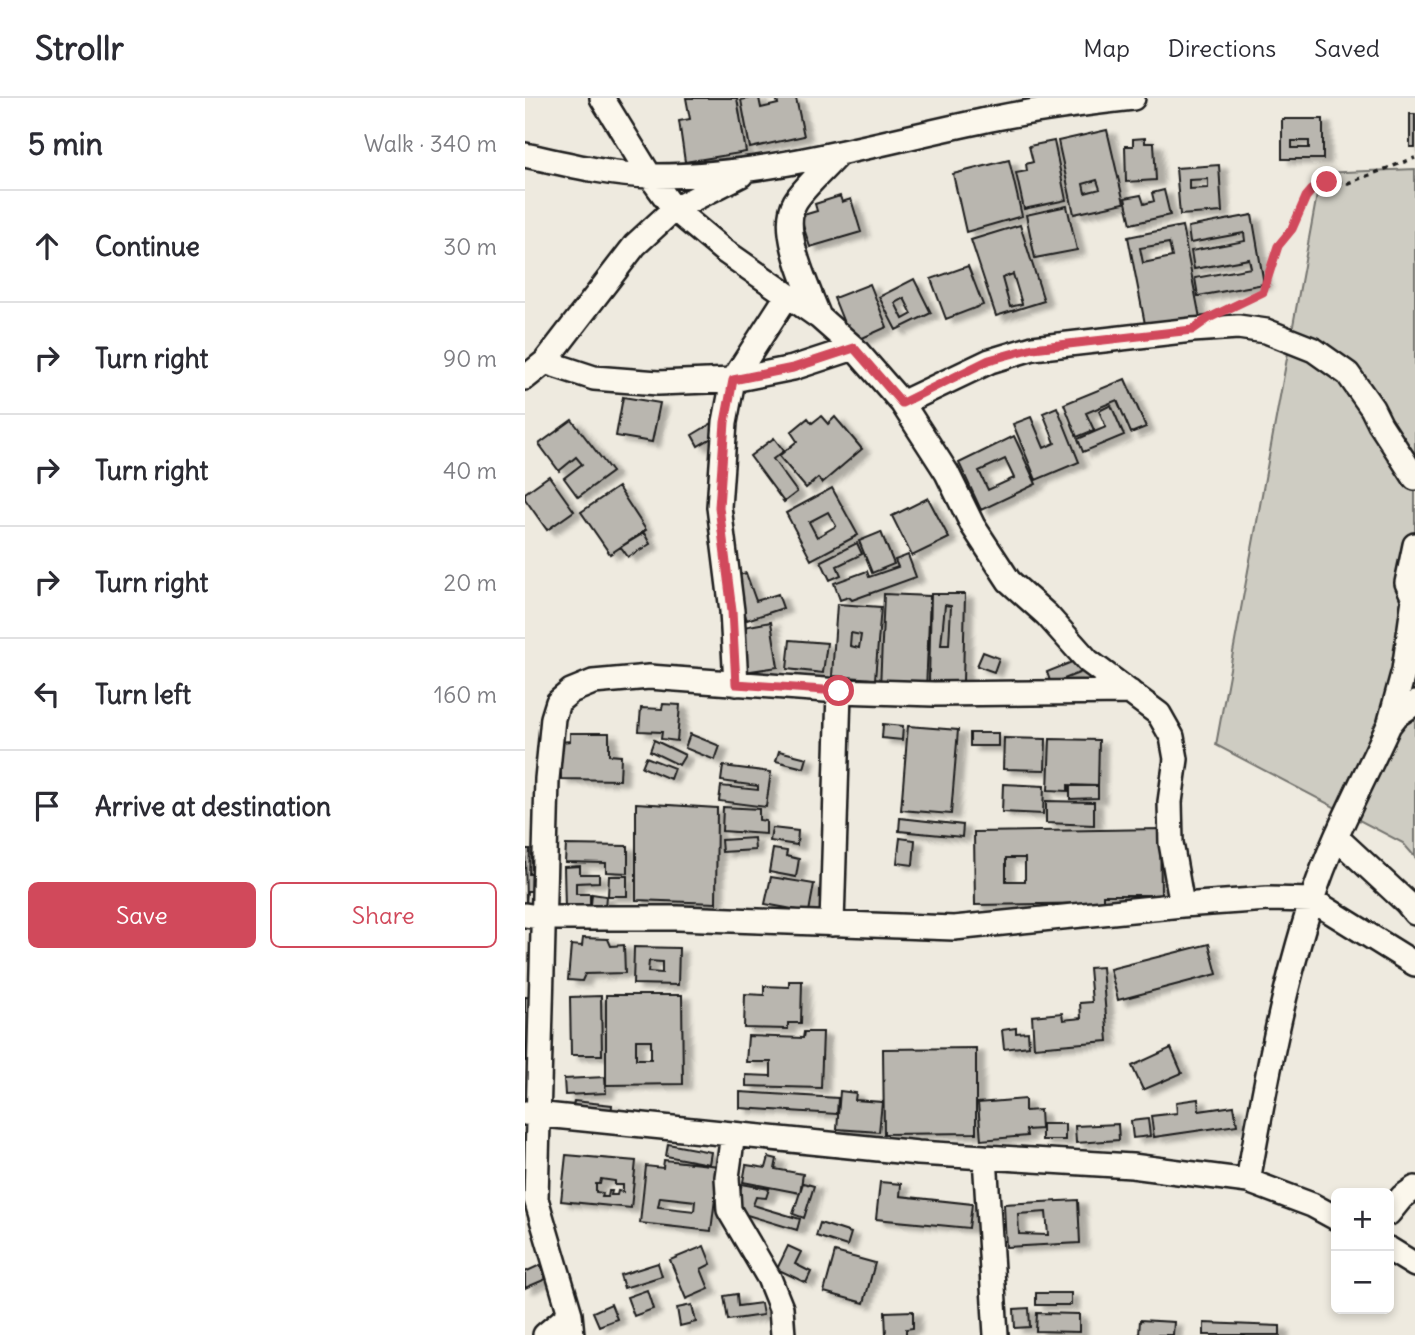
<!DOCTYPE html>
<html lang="en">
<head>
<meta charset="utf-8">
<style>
  :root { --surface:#fff; --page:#f2f2f3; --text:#2b2b33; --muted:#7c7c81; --line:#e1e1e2; --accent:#d1495b }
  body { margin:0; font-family:Delius,sans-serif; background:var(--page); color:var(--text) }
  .controls { position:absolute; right:21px; bottom:21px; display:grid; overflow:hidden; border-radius:10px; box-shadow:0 4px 10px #0003 }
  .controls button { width:63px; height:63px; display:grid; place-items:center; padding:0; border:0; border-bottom:2px solid var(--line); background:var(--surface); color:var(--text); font:35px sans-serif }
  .stop { position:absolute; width:21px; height:21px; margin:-16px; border:5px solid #d1495b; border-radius:50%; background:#fff }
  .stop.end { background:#d1495b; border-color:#fff; box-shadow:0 2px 7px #0008 }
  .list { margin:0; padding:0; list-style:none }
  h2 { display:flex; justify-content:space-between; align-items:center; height:91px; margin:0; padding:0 28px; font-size:30px }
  h2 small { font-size:23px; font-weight:400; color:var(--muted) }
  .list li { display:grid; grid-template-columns:46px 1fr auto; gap:21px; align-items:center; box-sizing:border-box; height:112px; padding:0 28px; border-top:2px solid var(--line) }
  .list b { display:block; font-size:26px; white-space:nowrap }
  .list em { font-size:23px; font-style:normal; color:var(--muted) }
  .actions { display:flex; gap:14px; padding:21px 28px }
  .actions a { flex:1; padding:16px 0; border:2px solid var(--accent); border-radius:10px; text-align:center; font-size:24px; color:var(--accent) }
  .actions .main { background:var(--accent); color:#fff }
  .icon { flex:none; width:38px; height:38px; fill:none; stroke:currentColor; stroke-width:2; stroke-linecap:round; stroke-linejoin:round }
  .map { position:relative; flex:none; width:890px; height:1237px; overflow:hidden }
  header { display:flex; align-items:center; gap:42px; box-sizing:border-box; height:98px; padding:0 35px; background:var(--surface); border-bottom:2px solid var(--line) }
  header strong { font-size:33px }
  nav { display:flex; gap:38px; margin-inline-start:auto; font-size:24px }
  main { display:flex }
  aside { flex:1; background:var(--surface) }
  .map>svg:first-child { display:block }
</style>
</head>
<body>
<header>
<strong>Strollr</strong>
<nav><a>Map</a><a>Directions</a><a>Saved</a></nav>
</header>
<main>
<aside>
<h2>5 min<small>Walk · 340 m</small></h2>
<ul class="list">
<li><svg class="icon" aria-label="ahead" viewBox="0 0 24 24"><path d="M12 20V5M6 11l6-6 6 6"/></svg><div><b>Continue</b></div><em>30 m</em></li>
<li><svg class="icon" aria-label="right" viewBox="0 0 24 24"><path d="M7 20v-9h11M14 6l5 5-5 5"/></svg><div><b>Turn right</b></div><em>90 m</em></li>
<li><svg class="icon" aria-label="right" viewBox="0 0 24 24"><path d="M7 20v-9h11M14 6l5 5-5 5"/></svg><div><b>Turn right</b></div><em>40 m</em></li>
<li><svg class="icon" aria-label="right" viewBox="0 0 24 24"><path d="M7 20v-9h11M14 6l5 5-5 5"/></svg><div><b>Turn right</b></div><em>20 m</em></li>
<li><svg class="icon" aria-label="left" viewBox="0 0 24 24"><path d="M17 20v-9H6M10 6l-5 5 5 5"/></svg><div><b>Turn left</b></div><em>160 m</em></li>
<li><svg class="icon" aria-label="arrive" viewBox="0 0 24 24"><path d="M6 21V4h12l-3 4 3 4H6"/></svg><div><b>Arrive at destination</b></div></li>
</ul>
<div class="actions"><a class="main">Save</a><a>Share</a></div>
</aside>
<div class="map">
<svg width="890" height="1237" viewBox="0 0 890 1237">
  <defs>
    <filter id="shadow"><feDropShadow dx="8" dy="4.5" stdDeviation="2" flood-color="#0004"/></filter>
  </defs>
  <rect width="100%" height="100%" fill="#eeeadf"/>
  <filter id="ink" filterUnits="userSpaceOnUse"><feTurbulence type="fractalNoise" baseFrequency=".0143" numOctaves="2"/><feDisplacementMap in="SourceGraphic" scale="14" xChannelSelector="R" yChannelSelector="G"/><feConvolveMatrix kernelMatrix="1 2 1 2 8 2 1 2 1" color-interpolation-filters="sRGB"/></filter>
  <g filter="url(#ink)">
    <path fill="#ceccc2" stroke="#75746f" stroke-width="2" d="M890,71V759L878,745L691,647L796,75Z"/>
    <path fill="#b9b6af" stroke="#1c1c1c" stroke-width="2" fill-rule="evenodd" filter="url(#shadow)" d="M161,0H212L221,54L160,64L154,23L165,21Z
      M225,0H234L236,10L253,6L251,0H271L279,38L225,50L216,2Z
      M885,16H890V49H885Z
      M757,21H798V61H757ZM767,43H784V50H767Z
      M582,32L599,105L549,116L533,43ZM572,82L575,91L560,95L558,86Z
      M620,40V45H629L631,82L601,84L600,48H608V41Z
      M529,43L541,102L499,111L491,75L502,73L501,66L508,64L504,48Z
      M484,62L497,118L441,134L428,76Z
      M694,67L697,114L655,117L651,70ZM683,81V90L664,91V82Z
      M639,92L645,117L606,126L600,100L616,97L619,106L629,103L627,95Z
      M315,98L317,104L326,101L336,134L285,149L275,118L292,113L290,106Z
      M542,108L552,152L510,160L501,117Z
      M727,117L739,186L673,198L670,180L726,170L724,161L669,171L666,153L720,143L719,135L665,145L663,129Z
      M495,127L519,203L471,218L446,142ZM488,176L497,206L485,209L477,180Z
      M657,128L675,220L621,231L603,139ZM644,145L647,159L618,165L615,150Z
      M443,168L458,207L421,221L406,181Z
      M389,181L406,215L371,232L354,199ZM379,200L387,216L378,221L370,205Z
      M345,186L362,229L335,241L319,225L309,200Z
      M600,281L621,329L606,335L592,302L561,315L569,332L552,339L539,306Z
      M98,299L135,305L127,344L91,338Z
      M586,307L599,337L558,354L553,341L581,329L574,313Z
      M532,309L554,364L511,382L488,326L506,319L519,350L530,345L518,315Z
      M296,318L303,326L310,319L337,351L297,385L293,380L281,390L254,358L272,343L266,334L283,320L287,325Z
      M47,322L87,374L53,399L39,380L57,366L51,359L34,373L14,346Z
      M189,324L195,335L173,348L167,337Z
      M489,338L511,386L456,412L434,365ZM480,361L489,380L463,392L454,373Z
      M249,340L259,353L248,361L272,394L259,404L225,358Z
      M24,378L49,413L22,432L0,401V395Z
      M93,389L121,432L85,456L56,414Z
      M307,390L333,437L286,462L261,415ZM303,414L311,428L292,439L284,424Z
      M403,400L424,440L387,458L367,418Z
      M356,434L369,466L347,475L334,443Z
      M119,435L125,446L103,459L96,449Z
      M332,445L337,456L312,468L316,477L305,482L296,463Z
      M383,457L391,479L327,502L324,499L315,502L309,485L342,473L344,479L373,469L370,462Z
      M221,475L231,503L253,496L258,510L222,522L207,479Z
      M359,496L405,498L401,592L355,590Z
      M406,496H440L438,584L404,583ZM420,507L426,508L424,547H416Z
      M312,506L356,509L350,581L307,578ZM326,535L336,537L334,550L325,548Z
      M246,524L253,569L219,574L213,530Z
      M265,542L302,545L298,575L262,571Z
      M458,554L474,560L469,574L452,568Z
      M552,562L557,574L526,586L522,574Z
      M138,606L155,607L152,643L136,641L137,634L114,633L116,610L137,611Z
      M358,626L378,628L377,642L357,640Z
      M383,628L433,632L426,716L376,712Z
      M45,635H84V657L96,658L95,682L36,681V644L45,643Z
      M445,635H473V648H445Z
      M165,636L195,648L190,662L160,650Z
      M479,640L521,641L520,672L478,671Z
      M525,641L574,642L573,688L543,687V693L523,692Z
      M129,642L160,657L154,667L125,653Z
      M254,653L282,660L279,670L251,663Z
      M121,659L149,670L145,681L117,669Z
      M198,668L246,674L241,709L194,703L196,688L233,692V688L196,683Z
      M478,686L519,688L518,716L477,714Z
      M545,688H573V700L545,701Z
      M521,703L569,704V727L521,725Z
      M111,705L192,710L191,805L111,802Z
      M198,709L234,711V722L241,723V736L197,733Z
      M375,720L438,727L437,739L374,733Z
      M247,730L273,733L272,747L245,743Z
      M635,731L636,797H578V805L450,807L449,734ZM481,760H500V783H481Z
      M229,740L230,752L197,754L196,742Z
      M375,740L390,742L388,767L372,765Z
      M41,747L103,748V775L81,774V765L40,764Z
      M0,751H5L4,776H12L11,793H2L1,808Z
      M248,751L262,753L261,758L274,761L271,779L244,774Z
      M55,768V776H74V784L51,785V796H65V810L40,811L39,769Z
      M84,778H102V798H83Z
      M246,779L289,786L284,814L240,806Z
      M67,796L81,798L80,809L66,807Z
      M58,840L83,841L86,848L99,847L100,875L60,876L57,883L43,882L46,847L57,848Z
      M684,846L692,876L593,902L585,871Z
      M109,849L154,850L153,887L108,886ZM124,863L137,864V875L123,874Z
      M577,869L583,943L509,949L507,918L537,915L538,922L556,920L555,905L567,904L564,870Z
      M264,883H277L276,925H263V931L219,930L220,896L239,897V888L264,889Z
      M81,897H157L158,986L81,987ZM111,942H126V961H111Z
      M76,898L77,957H46L45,899Z
      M0,899L14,900L10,963H0Z
      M491,930V935L503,934L504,948L479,951L477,932Z
      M279,934H298L296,990L221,988V977L246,978V964H221L223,938L278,940Z
      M451,950V1035L359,1036L358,951Z
      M646,950L657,975L618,992L607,968Z
      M80,979L81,995L40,997L39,981Z
      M315,993L331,995L330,1002L357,1004L354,1034L312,1031Z
      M215,994L313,1000L312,1016L215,1010Z
      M500,1001V1013L515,1012L516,1031L501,1032L502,1038L456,1042L453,1005Z
      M673,1001L674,1013L709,1008L712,1027L629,1039L626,1018L652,1015L651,1004Z
      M49,1003L87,1007L86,1018L47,1015Z
      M623,1021L625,1038L608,1040L606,1023Z
      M517,1026H540V1042H517Z
      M593,1026L594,1042L551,1045L550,1028Z
      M143,1046L186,1054L184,1066L141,1058Z
      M41,1057L111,1063L106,1110L36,1103ZM76,1081L90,1083V1087H98V1094L93,1093L92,1097H86L87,1093H84L83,1099H77L78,1095L71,1094V1086H75Z
      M244,1059L252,1061L250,1071L278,1076L275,1095L218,1084L221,1067L241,1070Z
      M139,1062L194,1068L186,1133L115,1125L121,1068L138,1070ZM135,1099L170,1103L169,1113L133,1109Z
      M355,1084L376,1086L375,1098L447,1106L444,1130L351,1121Z
      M278,1085L289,1088L279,1120L268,1116Z
      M217,1086L244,1091L241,1100L231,1099L228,1107L275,1121L272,1132L209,1113Z
      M553,1102L555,1145L481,1149L479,1106ZM521,1114L523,1137L494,1136L493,1116Z
      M295,1125L326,1135L322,1148L291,1138Z
      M179,1148L186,1166L176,1171L184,1191L161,1201L145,1162Z
      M263,1148L276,1154L270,1166L286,1174L281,1185L252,1171Z
      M310,1154L350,1165L339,1205L299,1194Z
      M133,1165L137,1178L99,1190L95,1177Z
      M15,1167L21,1181L0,1190V1174Z
      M122,1192L128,1211L109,1218L102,1199Z
      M511,1195H546V1207H511Z
      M212,1196L213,1208L236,1205L238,1217L203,1222L199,1198Z
      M86,1206L92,1221L74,1228L68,1214Z
      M167,1207L171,1224L155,1228L152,1210Z
      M504,1210L505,1229L490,1230L489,1211Z
      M388,1213V1230L381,1231V1237H361L360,1214Z
      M512,1215L554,1216V1234L511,1233Z
      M615,1222L649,1224L648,1237H614Z
      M679,1225L755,1228V1237H679Z"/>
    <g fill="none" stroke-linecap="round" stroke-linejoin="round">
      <defs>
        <path id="street" d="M77,0L125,78L149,111L198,152L294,219L329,250L377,305L422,375L448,428L484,483L522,517L563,563L634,616L647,639L651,661L645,704L646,745L657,807
          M0,57C41,66 84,77 126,78C244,79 357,43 471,20C516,11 563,5 608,0
          M294,219C283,190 254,132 270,104C278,90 302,69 314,55
          M20,264L69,280L133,285L208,282L268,270L329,250
          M0,280L20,264L110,147L149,111L216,77
          M377,305L465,263L508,250L667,232L713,229L741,233L789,252L823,276L847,310L855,326L890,380
          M211,586L207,513L194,409L200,324L208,282L262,198
          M865,624L879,572L889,501L882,485L890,447
          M812,740L881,804L890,815
          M0,817L19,820H153L429,830L657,807L743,801L787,802L890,866
          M307,826L314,593
          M0,1015L393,1055L607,1068L723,1083L787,1107L811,1120
          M208,1036L202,1079L204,1112L244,1180L256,1210L258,1237
          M460,1059L471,1237
          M723,1083C740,989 757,893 787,802C806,742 838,684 864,627L872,617L890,605
          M864,1115L877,1099L890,1090
          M864,1151L890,1167
          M20,1237L45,1216
          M47,1237L45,1216L11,1101L22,681L28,620L33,604L46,593L68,584L124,579L314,593L409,596L605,594"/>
      </defs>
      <use href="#street" stroke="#1c1c1c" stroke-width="28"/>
      <path stroke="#1c1c1c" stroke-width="3.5" stroke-dasharray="5 5" stroke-linecap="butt" d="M712,207L738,193L753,148L767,131L781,99L787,92L807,83L823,85L890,60"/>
      <use href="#street" stroke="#fbf7ec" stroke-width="23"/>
    </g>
  </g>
  <g fill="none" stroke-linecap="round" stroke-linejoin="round" filter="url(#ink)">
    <path stroke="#d1495b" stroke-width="9" d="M314,593L211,586L207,513L194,409L200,324L208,282L268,270L329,250L377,305L464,262L508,250L667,232L684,220L738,194L753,148L767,131L781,99L787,92L802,84"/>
  </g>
</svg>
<div class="controls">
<button>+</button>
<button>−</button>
</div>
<div class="stop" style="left:314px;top:593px"></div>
<div class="stop end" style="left:802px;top:84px"></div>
</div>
</main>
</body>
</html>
